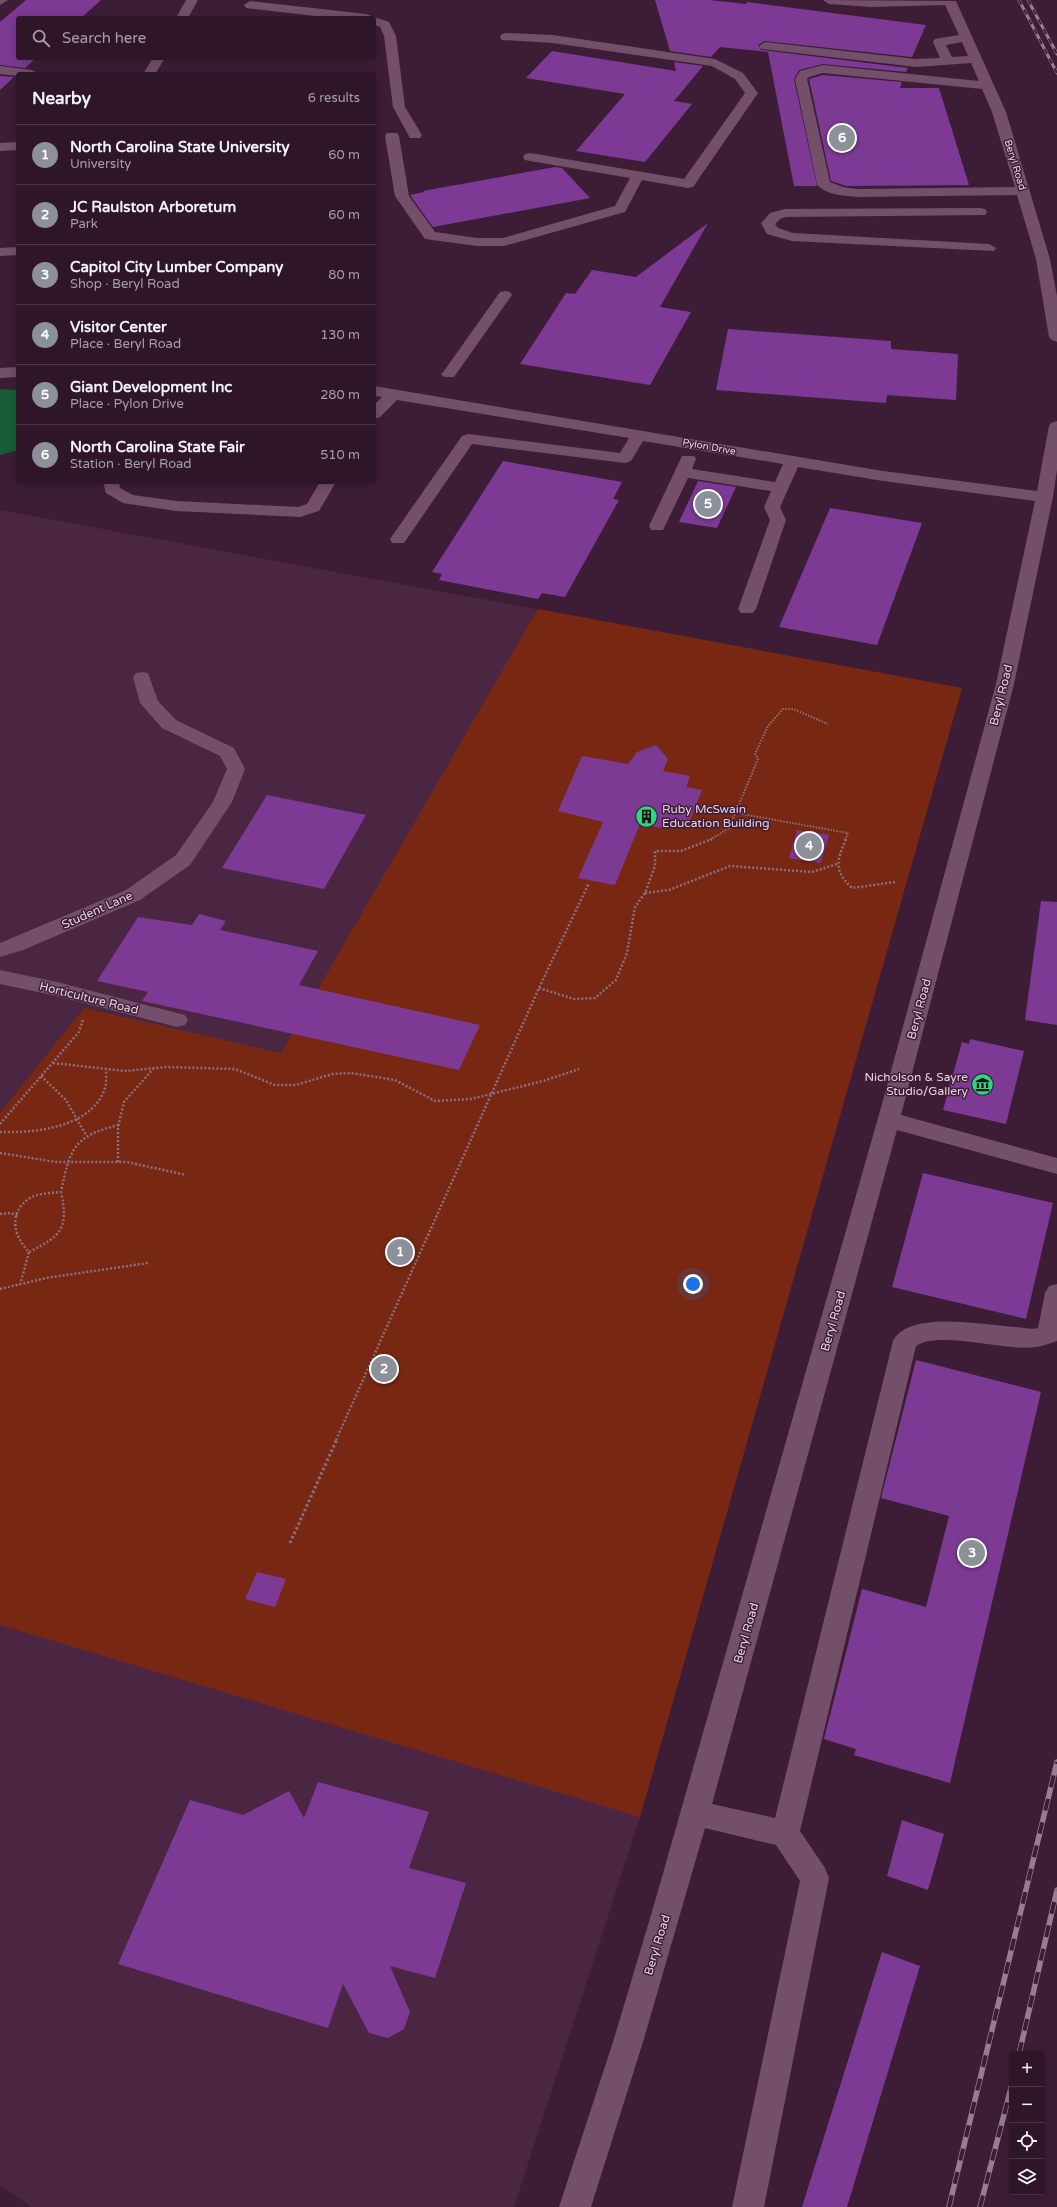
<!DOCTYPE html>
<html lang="en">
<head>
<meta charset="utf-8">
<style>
  :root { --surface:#2e1628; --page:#3a2334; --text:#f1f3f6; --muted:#a79fa8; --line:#493545; --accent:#8c9099 }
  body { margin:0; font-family:"Varela Round",sans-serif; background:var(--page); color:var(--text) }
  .controls { position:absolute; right:12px; bottom:12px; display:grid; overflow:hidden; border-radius:4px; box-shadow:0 2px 10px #0003 }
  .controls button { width:36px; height:36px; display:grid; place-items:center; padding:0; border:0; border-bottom:1px solid var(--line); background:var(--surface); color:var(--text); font:20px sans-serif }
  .you { position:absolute; left:693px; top:1284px; width:14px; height:14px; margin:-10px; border:3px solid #fff; border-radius:50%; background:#1a73e8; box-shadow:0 0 0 6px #1a73e833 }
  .badge { display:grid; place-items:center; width:26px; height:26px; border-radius:50%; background:var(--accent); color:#fff; font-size:13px; font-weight:700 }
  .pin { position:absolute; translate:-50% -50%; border:2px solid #fff; box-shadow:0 1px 4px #0006 }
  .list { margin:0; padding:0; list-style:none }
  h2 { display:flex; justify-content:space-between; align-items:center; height:52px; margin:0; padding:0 16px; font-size:17px }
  h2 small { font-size:13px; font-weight:400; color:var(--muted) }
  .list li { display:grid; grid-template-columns:26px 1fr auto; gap:12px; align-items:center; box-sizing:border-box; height:60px; padding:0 16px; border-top:1px solid var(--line) }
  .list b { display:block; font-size:15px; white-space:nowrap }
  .list p { margin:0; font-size:13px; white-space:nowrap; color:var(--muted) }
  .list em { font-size:13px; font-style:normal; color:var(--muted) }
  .icon { flex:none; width:22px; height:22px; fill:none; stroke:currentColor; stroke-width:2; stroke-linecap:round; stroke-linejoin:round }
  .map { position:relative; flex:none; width:1057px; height:2207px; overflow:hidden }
  .search { position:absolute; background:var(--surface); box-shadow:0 2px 10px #0003; left:16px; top:16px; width:360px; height:44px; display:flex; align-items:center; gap:10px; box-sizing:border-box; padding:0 14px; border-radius:4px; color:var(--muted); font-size:15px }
  .panel { position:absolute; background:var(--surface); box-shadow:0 2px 10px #0003; left:16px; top:72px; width:360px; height:412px; border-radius:4px }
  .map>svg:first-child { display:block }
</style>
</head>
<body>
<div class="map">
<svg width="1057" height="2207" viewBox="0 0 1057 2207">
  <rect width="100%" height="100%" fill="#3d1d36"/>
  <path fill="#4a2642" d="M0,510L962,688L640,1817L514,2207H31L0,2185Z"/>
  <path fill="#782812" d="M538,609L962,688L640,1817L0,1625V1113L84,1008L281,1053Z"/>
  <path fill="#165d38" d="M0,389L18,390V450L0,455Z"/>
  <path fill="#7c3a95" d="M26,0H101L81,18H18V58H36L25,68L0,65V22Z
    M655,0H709L746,4L747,2L926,25L912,57L765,41L758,45L761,50L908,68L906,72L823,64L799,70L794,79L817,186H794L768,52L720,47L711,57L670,51Z
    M552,51L676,71L674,62L703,66L674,101L692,104L645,162L576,151L625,94L526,78Z
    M823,75L902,82L900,88H939L969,185L846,186L831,181L809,79Z
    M0,76L14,77L0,90Z
    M555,167L562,168L590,198L433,227L410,195L424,192L423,191Z
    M708,223L660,307L691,312L650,385L520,364L566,293L575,294L592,270L636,277Z
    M728,329L891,341V349L958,354L956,400L887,395L886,403L716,390Z
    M503,461L622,482L613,499L619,500L565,597L542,593L538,599L439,580L442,574L432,572Z
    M698,481L736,487L717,528L679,522Z
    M830,508L922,523L877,645L779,627Z
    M656,745L668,759L663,771L690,776L686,787L702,790L689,822L672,819L668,829L640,824L615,885L578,878L603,822L558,811L582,756L628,764L637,752Z
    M267,795L366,815L324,889L222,868Z
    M797,830L829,835L821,863L789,858Z
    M1041,901L1057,902V1025L1025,1020Z
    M199,914L226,921L220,930L318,951L299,985L480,1025L459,1070L142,1001L148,992L97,981L138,917L192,925Z
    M970,1039L1024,1051L1006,1124L943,1110L962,1042L969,1044Z
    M923,1173L1053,1203L1026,1319L892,1287Z
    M916,1360L1041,1392L950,1783L854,1755L856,1749L824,1739L862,1589L926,1607L949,1516L881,1498Z
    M257,1572L286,1579L275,1607L245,1599Z
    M318,1782L429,1812L409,1868L466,1883L435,1978L390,1966L410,2012L404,2029L388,2038L369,2033L343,1984L328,2028L118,1964L190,1800L243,1815L289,1791L304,1818Z
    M902,1820L944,1834L928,1890L887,1876Z
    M882,1952L920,1966L847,2207H802Z"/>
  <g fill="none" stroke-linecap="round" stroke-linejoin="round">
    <path stroke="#8a6f83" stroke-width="2" stroke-dasharray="1.5 1.5" stroke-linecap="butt" d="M736,813L848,833L845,840
      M710,840L729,828L758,759L755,754L768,726L783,709H793L828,724"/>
    <path stroke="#8a6f83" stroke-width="2.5" stroke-dasharray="2 2" stroke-linecap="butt" d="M846,839C837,861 833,870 852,888L895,882
      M645,893L669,890L730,866L812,872L837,864
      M539,988L574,999L595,998L616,980L627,953L635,907L645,893L655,866V851H681L712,839
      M53,1063L125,1071L166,1067L235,1069L275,1085H296L332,1074L351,1073L395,1080L435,1101L471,1099L543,1081L579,1069
      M41,1076L66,1100L86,1135
      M0,1124L79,1032L83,1020
      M0,1132C35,1133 92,1128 105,1088C107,1082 106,1075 106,1069
      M0,1153L56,1162H127L186,1175
      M118,1162V1127L124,1102L154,1068
      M0,1214L11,1213L18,1216
      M29,1252C61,1236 69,1229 61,1192
      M20,1285L29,1252C13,1236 8,1212 30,1198C39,1193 51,1193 61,1192C70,1149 73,1136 119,1125
      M0,1289L46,1278L148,1263
      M336,1440L539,988L589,883"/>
    <path stroke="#8a6f83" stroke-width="3" stroke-dasharray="2.5 2.5" stroke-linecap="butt" d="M290,1543L337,1439"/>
    <path fill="#734f6a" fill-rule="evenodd" d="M0,0H8L0,5Z
      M186,0H198L188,18H176Z
      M823,0L956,1L1006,112L1050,259L1057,296V342L1052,340L1049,337L1036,259L1017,195L857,197C845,196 825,195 817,184L795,79L800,71L823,65L979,81L971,63L916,67L761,49L759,46L765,42L916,59L940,58L933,42L935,39L959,35L945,5L871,7L829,4ZM962,42L968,56L952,57L946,45ZM823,73L982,89L992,112L1015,187L857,189L843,187L830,182L807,79L809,77Z
      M250,1L366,14L389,22L396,36L405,107L422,135L420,138H410L393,107L384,36L380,27L374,25V18H333L246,8L244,5Z
      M506,33L553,35L715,59L743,73L758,93L693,187L688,188L642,180L625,212L504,246H477L425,239L395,196L385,136L387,133H397L399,136L409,196L435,232L477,238H503L615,206L630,178L530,161L525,160L523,157L525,154L530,153L684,179L745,93L735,79L712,66L553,43L502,40L500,37L502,34Z
      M153,58H165L155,74H143Z
      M0,66L32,70L38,74H18V76L0,74Z
      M18,142V150L0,151V143Z
      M980,208L985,209L987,212L985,215L786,217L780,219L775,224L778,228L793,233L989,244L996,248L994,251L792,241L767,234L761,223L770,213L785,209Z
      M18,247V255L0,256V248Z
      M505,291L510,292L512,295L454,377H444L441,374L444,371L500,292Z
      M18,367V377L0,378V368Z
      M374,386L883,471L1037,491L1049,426L1051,423L1057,421V470L1053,497L1014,684L901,1115L1057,1158V1174L897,1130L712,1804L775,1818L893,1341C909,1310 983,1325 1013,1327C1021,1327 1031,1330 1038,1328L1045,1293L1049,1286L1057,1284V1341C1050,1343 1043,1346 1036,1347C1007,1352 940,1330 916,1346L800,1831L825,1868L829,1878L764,2207H732L800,1881L776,1845L705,1828L643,2042L591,2207H559L613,2042L654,1905L882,1104L996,684L1035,501L883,481L798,467L780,507L786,520L756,609L753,613H741L738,609L770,520L764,507L771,491L688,478L663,530H651L649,526L682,456H694L696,459L692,469L775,482L783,464L643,441L631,461L625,463L472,444L404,543H392L390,539L462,436L468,434L620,453L629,438L397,400L380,417L374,419V405L382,397L374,396Z
      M103,482H119L120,488L133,495L176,501L298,507L307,504L320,482H336L319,511L300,517L176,511L123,503L106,493Z
      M142,672L148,673L158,701L176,720L234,748L245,769L232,802L190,865L140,900L23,950L0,957V943L126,890L176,855L213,802L227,769L220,756L162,728L140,703L133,677L136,673Z
      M0,970L57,982L177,1013L185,1015L188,1020L185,1025L177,1027L57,996L0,984Z"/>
    <defs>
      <path id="rail-far1" d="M1019,0L1057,73
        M1028,0L1057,54"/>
      <path id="rail" d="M1019,2054L1057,1890
        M949,2207L1057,1762
        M980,2207L1012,2084"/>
    </defs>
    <use href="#rail-far1" stroke="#977d91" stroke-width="3"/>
    <use href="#rail" stroke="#977d91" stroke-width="5.5"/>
    <use href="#rail-far1" stroke="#3d1d36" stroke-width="2" stroke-dasharray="5.5" stroke-linecap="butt"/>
    <use href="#rail" stroke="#3d1d36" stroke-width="4" stroke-dasharray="12" stroke-linecap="butt"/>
  </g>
  <defs>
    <symbol id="building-disc" viewBox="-11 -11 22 22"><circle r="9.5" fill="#2bd884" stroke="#3d1d36"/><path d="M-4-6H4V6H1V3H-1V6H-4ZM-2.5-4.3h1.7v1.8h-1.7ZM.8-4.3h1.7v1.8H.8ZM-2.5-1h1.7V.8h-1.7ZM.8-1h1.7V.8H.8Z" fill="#111"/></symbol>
    <symbol id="museum-disc" viewBox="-11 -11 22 22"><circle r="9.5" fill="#2bd884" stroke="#3d1d36"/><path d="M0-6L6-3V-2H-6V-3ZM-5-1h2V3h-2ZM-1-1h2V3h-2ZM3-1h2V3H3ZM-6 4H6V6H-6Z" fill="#111"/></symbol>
  </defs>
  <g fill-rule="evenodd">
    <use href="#building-disc" x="634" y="804" width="25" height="25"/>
    <use href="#museum-disc" x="970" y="1072" width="25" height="25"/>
  </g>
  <g text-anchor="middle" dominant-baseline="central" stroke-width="3" stroke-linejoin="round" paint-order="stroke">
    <g font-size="10" fill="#e7d2e1" stroke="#3d1d36">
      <text transform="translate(1015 165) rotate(73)">Beryl Road</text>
      <text transform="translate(709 447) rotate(10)">Pylon Drive</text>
    </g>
    <g font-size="12" fill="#e7d2e1" stroke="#3d1d36">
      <text transform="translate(1001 695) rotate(-76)">Beryl Road</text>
      <text transform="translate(97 910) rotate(-24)">Student Lane</text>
      <text transform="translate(89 998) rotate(14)">Horticulture Road</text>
      <text transform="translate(919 1009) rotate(-75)">Beryl Road</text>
      <text transform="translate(833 1321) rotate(-74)">Beryl Road</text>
      <text transform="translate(746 1633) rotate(-74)">Beryl Road</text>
      <text transform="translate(657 1945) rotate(-73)">Beryl Road</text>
    </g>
    <g font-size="12" fill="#e7d2e1" stroke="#3d1d36" text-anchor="start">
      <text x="662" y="809">Ruby McSwain<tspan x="662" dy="14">Education Building</tspan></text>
      <text x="968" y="1077" text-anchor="end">Nicholson &amp; Sayre<tspan x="968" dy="14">Studio/Gallery</tspan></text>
    </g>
  </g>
</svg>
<div class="controls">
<button>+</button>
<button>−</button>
<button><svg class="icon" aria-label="locate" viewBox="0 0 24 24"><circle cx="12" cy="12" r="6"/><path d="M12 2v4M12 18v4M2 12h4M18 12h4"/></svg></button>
<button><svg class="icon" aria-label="layers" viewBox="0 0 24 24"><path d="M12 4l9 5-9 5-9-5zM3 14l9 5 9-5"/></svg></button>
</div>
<div class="you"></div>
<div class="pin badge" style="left:400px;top:1252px">1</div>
<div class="pin badge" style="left:384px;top:1369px">2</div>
<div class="pin badge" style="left:972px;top:1553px">3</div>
<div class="pin badge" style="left:809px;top:846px">4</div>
<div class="pin badge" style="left:708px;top:504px">5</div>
<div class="pin badge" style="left:842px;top:138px">6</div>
<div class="search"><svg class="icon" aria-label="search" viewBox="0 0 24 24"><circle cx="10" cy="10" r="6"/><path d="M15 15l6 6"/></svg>Search here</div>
<section class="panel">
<h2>Nearby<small>6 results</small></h2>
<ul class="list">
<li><span class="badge">1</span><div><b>North Carolina State University</b><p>University</p></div><em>60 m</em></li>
<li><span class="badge">2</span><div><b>JC Raulston Arboretum</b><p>Park</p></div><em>60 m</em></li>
<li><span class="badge">3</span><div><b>Capitol City Lumber Company</b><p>Shop · Beryl Road</p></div><em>80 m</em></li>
<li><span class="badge">4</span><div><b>Visitor Center</b><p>Place · Beryl Road</p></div><em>130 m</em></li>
<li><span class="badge">5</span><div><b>Giant Development Inc</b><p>Place · Pylon Drive</p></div><em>280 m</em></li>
<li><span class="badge">6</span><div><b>North Carolina State Fair</b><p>Station · Beryl Road</p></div><em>510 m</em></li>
</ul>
</section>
</div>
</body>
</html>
